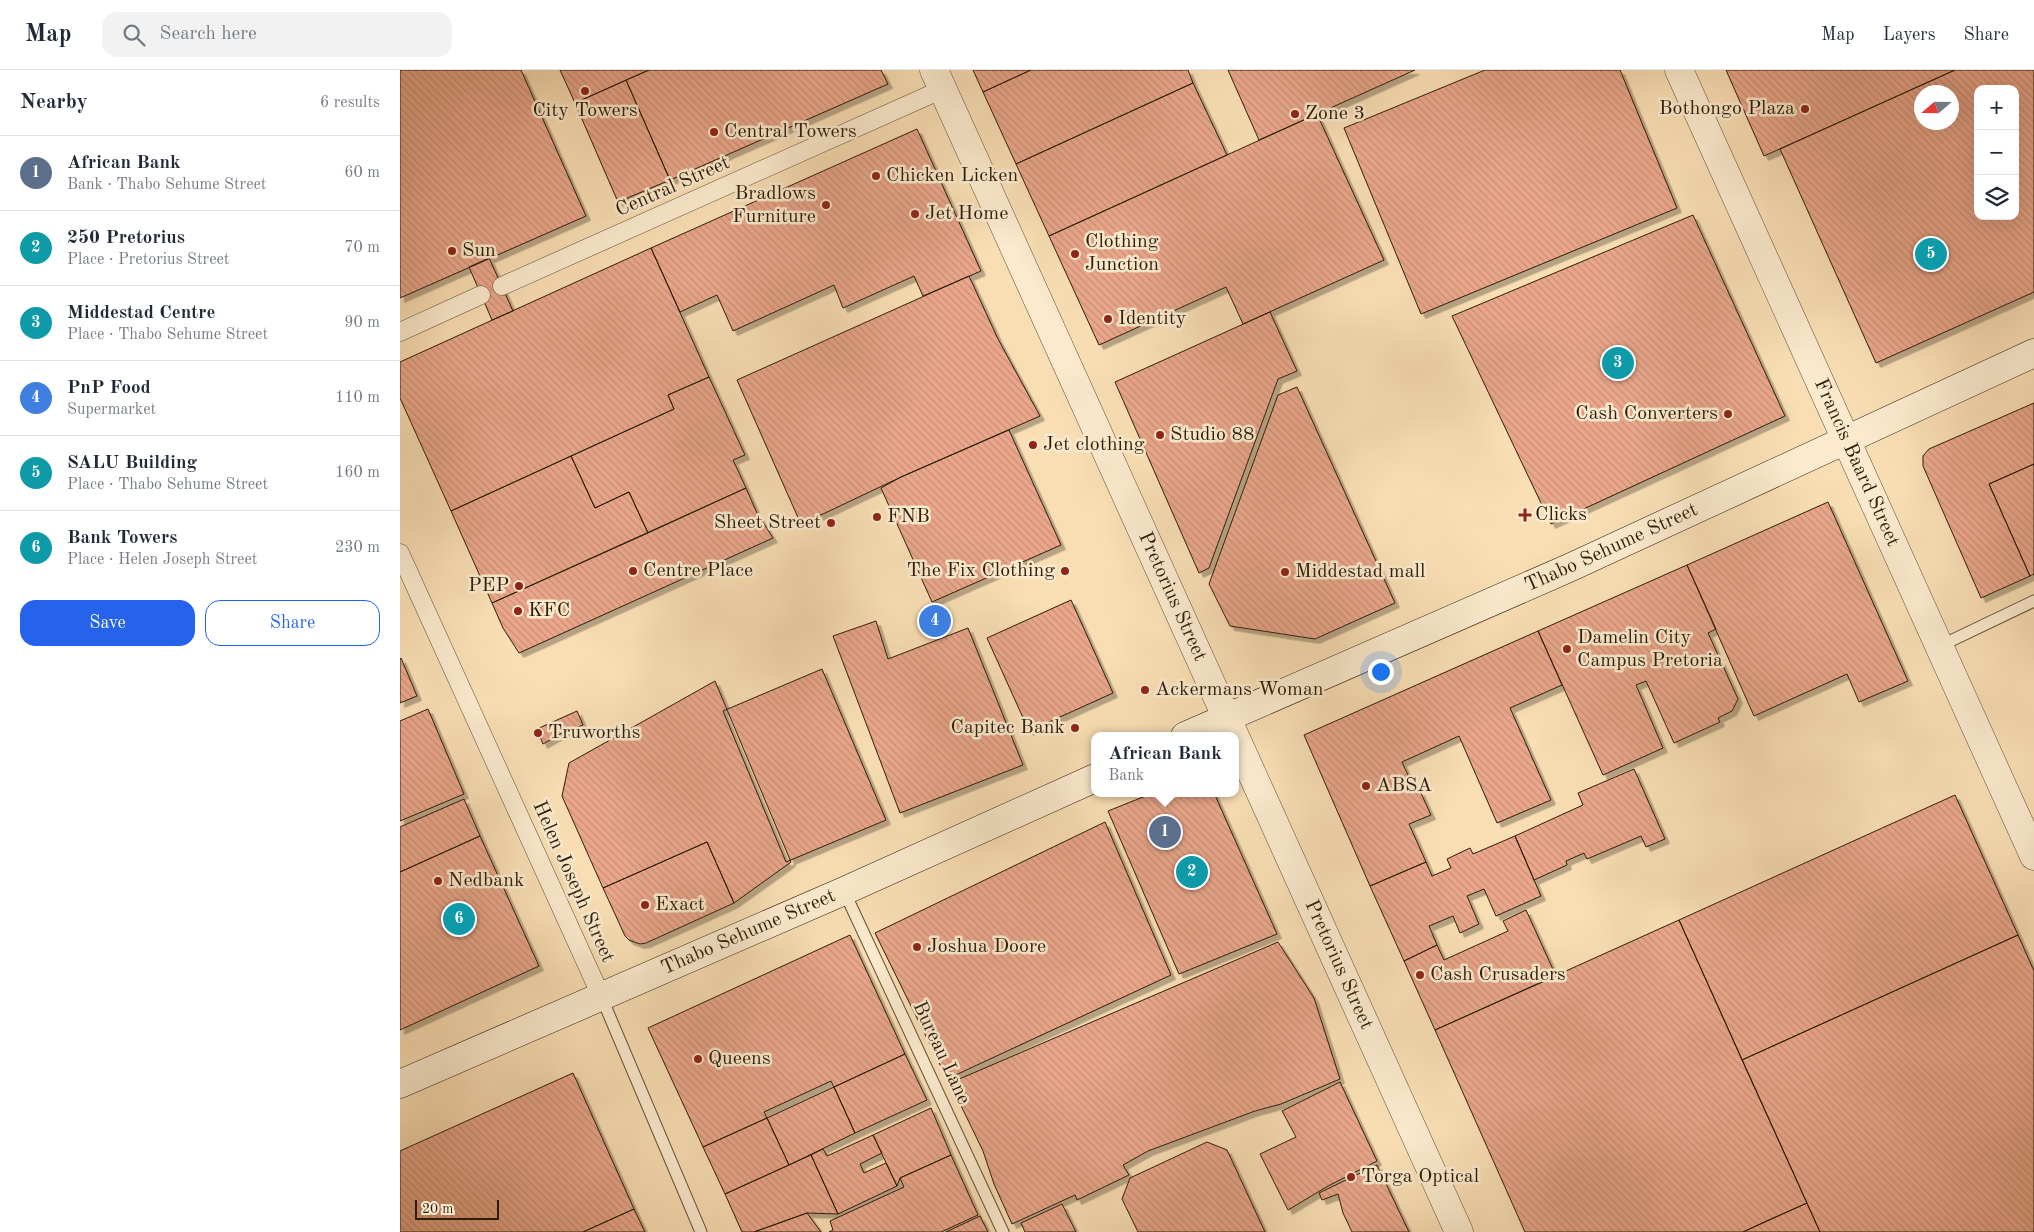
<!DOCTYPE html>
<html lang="en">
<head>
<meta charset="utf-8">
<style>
  :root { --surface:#fff; --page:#f2f2f3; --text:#1f2937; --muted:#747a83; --line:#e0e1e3; --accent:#2563eb }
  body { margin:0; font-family:"Old Standard TT",serif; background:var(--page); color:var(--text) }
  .controls { position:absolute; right:15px; top:15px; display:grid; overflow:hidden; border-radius:10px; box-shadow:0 5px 20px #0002 }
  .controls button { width:45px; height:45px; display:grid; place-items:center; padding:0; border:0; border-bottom:1px solid var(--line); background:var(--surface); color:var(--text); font:25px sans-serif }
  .compass { position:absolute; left:1514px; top:15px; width:45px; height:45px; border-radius:50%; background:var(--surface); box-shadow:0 5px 20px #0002; rotate:250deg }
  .scale { position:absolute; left:15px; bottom:12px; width:84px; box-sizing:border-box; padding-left:5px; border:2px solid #2e1c08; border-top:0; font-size:14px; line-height:18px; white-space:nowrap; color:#2e1c08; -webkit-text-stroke:4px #fbeace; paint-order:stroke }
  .you { position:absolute; left:980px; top:601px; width:18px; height:18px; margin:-12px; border:4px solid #fff; border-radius:50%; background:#1a73e8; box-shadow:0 0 0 8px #1a73e833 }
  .badge { display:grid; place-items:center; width:32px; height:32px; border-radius:50%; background:var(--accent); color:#fff; font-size:16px; font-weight:700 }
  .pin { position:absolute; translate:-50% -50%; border:2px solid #fff; box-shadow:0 1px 5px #0006 }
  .popup { position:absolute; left:691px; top:662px; width:148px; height:65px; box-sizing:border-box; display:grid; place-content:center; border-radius:10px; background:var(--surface); filter:drop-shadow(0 1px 4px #0005); font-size:16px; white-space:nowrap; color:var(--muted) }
  .popup b { font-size:19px; color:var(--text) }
  .popup::after { content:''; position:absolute; left:50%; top:100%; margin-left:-10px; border:10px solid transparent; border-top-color:var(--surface) }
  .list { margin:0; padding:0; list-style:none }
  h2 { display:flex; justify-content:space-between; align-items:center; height:65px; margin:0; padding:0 20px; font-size:21px }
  h2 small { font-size:16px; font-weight:400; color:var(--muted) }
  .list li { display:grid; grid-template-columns:32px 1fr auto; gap:15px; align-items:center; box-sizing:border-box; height:75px; padding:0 20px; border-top:1px solid var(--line) }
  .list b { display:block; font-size:19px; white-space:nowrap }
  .list p { margin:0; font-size:16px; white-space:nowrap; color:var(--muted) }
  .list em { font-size:16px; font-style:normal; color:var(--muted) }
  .actions { display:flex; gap:10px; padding:15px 20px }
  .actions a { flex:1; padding:11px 0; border:1px solid var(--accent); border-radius:15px; text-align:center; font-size:18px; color:var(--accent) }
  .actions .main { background:var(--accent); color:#fff }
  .icon { flex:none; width:28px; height:28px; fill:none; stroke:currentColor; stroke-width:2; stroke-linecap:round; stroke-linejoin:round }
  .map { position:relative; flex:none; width:1634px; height:1162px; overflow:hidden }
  header { display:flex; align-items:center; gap:30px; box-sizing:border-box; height:70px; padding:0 25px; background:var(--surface); border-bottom:1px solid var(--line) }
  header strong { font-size:24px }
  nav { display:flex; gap:28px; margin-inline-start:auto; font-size:18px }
  .search { width:350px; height:45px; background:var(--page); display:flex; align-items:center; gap:12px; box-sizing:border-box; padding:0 18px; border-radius:15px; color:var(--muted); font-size:19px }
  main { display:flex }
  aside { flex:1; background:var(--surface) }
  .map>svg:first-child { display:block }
</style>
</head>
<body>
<header>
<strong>Map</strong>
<div class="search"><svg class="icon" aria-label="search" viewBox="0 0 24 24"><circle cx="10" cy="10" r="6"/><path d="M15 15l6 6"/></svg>Search here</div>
<nav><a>Map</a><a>Layers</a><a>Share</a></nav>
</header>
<main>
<aside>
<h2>Nearby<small>6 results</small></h2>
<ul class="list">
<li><span class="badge" style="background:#5c6f8a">1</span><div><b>African Bank</b><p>Bank · Thabo Sehume Street</p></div><em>60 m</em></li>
<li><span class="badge" style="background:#0f9aa8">2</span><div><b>250 Pretorius</b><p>Place · Pretorius Street</p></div><em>70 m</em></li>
<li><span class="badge" style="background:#0f9aa8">3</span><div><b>Middestad Centre</b><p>Place · Thabo Sehume Street</p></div><em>90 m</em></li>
<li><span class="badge" style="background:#3f7fe0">4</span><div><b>PnP Food</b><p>Supermarket</p></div><em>110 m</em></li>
<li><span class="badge" style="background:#0f9aa8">5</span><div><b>SALU Building</b><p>Place · Thabo Sehume Street</p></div><em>160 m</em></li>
<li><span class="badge" style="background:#0f9aa8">6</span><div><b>Bank Towers</b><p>Place · Helen Joseph Street</p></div><em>230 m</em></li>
</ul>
<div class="actions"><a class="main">Save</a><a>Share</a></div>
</aside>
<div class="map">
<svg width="1634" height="1162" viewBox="0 0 1634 1162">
  <defs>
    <pattern id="building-back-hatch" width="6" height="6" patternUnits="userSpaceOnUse" patternTransform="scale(1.25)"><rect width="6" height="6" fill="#eaa78b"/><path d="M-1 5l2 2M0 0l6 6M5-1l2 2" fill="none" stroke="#c98f76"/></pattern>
    <filter id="shadow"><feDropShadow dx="4.5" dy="4.5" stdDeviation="0" flood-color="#0004"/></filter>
  </defs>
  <rect width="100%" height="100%" fill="#f9deb4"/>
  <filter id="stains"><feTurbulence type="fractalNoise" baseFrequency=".004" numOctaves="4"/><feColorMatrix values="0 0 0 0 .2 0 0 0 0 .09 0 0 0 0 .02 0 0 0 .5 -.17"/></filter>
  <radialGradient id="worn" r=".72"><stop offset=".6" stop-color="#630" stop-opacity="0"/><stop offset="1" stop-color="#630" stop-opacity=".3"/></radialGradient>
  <path fill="url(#building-back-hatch)" stroke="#2e1c08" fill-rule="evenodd" filter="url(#shadow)" d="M0,0H121L186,146L0,228Z
    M160,0H249L175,33Z
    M249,0H481L488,14L270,110L226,10Z
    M573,0H631L583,22Z
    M631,0H788L793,13L616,94L583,22Z
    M828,0H1015L859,70Z
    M1085,0H1220L1277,138L1021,244L944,58Z
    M1326,0H1555L1364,86Z
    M1555,0H1634V222L1476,293L1380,79ZM1578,19H1615V146H1578ZM1522,22H1552V52H1522Z
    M226,10L270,110L218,132L175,33Z
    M793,13L827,85L649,166L616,94Z
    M917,44L984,190L843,254L826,217L699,275L649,166Z
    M517,59L581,201L523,226L514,206L443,238L434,215L333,261L317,225L280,242L251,178Z
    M1293,145L1385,346L1151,454L1052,246Z
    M251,178L309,307L268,325L274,339L51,441L0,328V292Z
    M89,188L113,241L92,250L69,197Z
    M569,206L598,269L640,346L501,407L423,444L400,452L337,310Z
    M870,242L897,301L878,309L809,498L799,503L715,312Z
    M309,307L345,385L333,390L346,418L248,463L229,422L195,438L171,386L274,339L268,325Z
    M897,317L995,533L915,569L830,556L809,514L878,325Z
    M1634,333V394L1589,414L1630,506L1581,528L1523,396V386L1529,379Z
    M609,360L661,475L532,532L481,418L501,407Z
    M171,386L195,438L229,422L248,463L92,533L51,441Z
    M1634,394V504L1630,506L1589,414Z
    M346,418L357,443L373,468L119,583L103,558L92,533Z
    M1428,432L1508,611L1459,632L1447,604L1354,646L1287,495Z
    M1287,495L1316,559L1308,563L1338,629L1332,641L1318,648L1320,652L1274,673L1246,611L1236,615L1263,678L1203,705L1138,561Z
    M671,530L713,623L629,661L587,568Z
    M476,551L488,589L568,558L623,695L500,743L433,566Z
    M1138,561L1162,615L1110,638L1151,730L1097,753L1059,666L1002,692L1016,723L1020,721L1031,745L1009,754L1026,792L970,816L904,665Z
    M1,588L17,626L0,633V589Z
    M422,599L486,750L386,792L323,641Z
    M315,611L391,792L334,833L307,772L203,818L162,726L169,693Z
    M28,639L64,724L0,751V651Z
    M177,641L183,655L162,663L143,674L137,659Z
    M1234,699L1265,769L1246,777L1241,766L1187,789L1184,783L1166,791L1167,795L1134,810L1115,766L1183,735L1178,723Z
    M753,723H814L877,864L779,904L708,741Z
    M1555,725L1618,865L1342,990L1279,850Z
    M64,729L80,766L0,802V757Z
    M705,752L771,905L547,1009L475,863Z
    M80,766L139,896L0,960V802Z
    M1115,766L1141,826L1096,846L1084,819L1067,826L1079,854L1060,863L1053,846L1029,856L1037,875L1004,891L970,816L1026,792L1032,806L1051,798L1047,789L1070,778L1073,784Z
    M307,772L334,833L246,873L240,874L229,870L225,866L203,818Z
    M1126,840L1156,906L1035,960L1004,891L1037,875L1044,890L1108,861L1103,851Z
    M1279,850L1407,1133L1343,1162H1125L1035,960Z
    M450,865L505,984L434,1017L431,1011L364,1042L367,1048L303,1077L248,958Z
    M1618,865L1634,901V1162H1420L1342,990Z
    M878,872L914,928L940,1009L881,1034L855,1041L748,1081L723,1095L729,1105L677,1130L675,1125L612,1154L594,1114L583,1081L550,1013Z
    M505,984L527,1030L455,1063L434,1017Z
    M173,1003L234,1139L183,1162H0V1081Z
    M940,1012L977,1091L928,1116L888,1140L860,1084L896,1067L882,1041Z
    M434,1017L455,1063L389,1095L367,1048Z
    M531,1038L551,1085L500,1108L497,1116L473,1065Z
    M367,1048L389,1095L325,1124L303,1077Z
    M473,1065L482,1083L460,1094L464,1103L486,1093L497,1116L438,1144L411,1085L423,1079L427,1086Z
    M807,1072L827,1080L865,1162H738L722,1129L730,1108Z
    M411,1085L438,1144L407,1143L354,1162H342L325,1124Z
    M551,1085L578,1145L541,1162H429L433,1160L430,1151L504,1117L500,1108Z
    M977,1095L1009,1162H952L943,1143L938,1124L922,1130L919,1123Z
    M1407,1133L1420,1162H1343L1362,1153Z
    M662,1134L676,1162H625L621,1153Z
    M234,1139L245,1162H183Z
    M407,1143L421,1162H354Z
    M580,1146L588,1162H546Z"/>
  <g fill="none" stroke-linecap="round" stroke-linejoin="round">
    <defs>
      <path id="service" d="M1540,576L1634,531
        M444,821L603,1162
        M201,926L301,1162"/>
      <path id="pedestrian" d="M102,216L543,19
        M0,262L81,225
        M0,483L201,926"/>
      <g id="tertiary">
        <path id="s1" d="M534,0L1059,1162"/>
        <path id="s2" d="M1279,0L1634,786"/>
      </g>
      <g id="secondary">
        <path id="s3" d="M785,666L1169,498L1634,283"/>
        <path id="s4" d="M0,1014L444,821L695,708"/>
      </g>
    </defs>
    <use href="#service" stroke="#614c33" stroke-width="13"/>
    <use href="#pedestrian" stroke="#614c33" stroke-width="19"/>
    <use href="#tertiary" stroke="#614c33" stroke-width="29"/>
    <use href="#secondary" stroke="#2e1c08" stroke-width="29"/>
    <use href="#service" stroke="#fbeace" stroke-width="11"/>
    <use href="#pedestrian" stroke="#fbeace" stroke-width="18"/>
    <use href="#tertiary" stroke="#fbeace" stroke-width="28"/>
    <use href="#secondary" stroke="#fbeace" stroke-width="28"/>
  </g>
  <g fill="#8f2418" stroke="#fbeace" stroke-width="2">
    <circle cx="185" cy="21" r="5"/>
    <circle cx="1405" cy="39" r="5"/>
    <circle cx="895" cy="44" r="5"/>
    <circle cx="314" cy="62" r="5"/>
    <circle cx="476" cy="106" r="5"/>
    <circle cx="426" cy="135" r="5"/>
    <circle cx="515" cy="144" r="5"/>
    <circle cx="52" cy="181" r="5"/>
    <circle cx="675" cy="184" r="5"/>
    <circle cx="708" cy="249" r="5"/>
    <circle cx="1328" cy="344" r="5"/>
    <circle cx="760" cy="365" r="5"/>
    <circle cx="633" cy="375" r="5"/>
    <path d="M1122.5 437.5h5v5h5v5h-5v5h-5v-5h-5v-5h5z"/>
    <circle cx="477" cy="447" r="5"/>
    <circle cx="431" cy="453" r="5"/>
    <circle cx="233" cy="501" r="5"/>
    <circle cx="665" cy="501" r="5"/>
    <circle cx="885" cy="502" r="5"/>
    <circle cx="119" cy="516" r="5"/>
    <circle cx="118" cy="541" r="5"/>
    <circle cx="1167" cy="579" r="5"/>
    <circle cx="745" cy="620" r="5"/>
    <circle cx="675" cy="658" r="5"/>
    <circle cx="138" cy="663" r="5"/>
    <circle cx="966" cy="716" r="5"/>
    <circle cx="38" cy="811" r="5"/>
    <circle cx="245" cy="835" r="5"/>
    <circle cx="517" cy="877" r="5"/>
    <circle cx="1020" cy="905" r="5"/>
    <circle cx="298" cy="989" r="5"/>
    <circle cx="951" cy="1107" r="5"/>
  </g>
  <g text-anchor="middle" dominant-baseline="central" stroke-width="5" stroke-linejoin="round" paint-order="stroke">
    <g font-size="20" fill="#2e1c08" stroke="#fbeace" text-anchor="start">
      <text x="1395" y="39" text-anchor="end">Bothongo Plaza</text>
      <text x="185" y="41" text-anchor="middle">City Towers</text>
      <text x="905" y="44">Zone 3</text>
      <text x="324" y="62">Central Towers</text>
      <text x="486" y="106">Chicken Licken</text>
      <text x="416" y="124" text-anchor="end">Bradlows<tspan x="416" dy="23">Furniture</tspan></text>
      <text x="525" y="144">Jet Home</text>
      <text x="685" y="172">Clothing<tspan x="685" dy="23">Junction</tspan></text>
      <text x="62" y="181">Sun</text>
      <text x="718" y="249">Identity</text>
      <text x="1318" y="344" text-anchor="end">Cash Converters</text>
      <text x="770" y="365">Studio 88</text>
      <text x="643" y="375">Jet clothing</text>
      <text x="1135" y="445">Clicks</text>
      <text x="487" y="447">FNB</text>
      <text x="421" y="453" text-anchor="end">Sheet Street</text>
      <text x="243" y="501">Centre Place</text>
      <text x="655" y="501" text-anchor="end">The Fix Clothing</text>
      <text x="895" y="502">Middestad mall</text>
      <text x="109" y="516" text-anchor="end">PEP</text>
      <text x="128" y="541">KFC</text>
      <text x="1177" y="568">Damelin City<tspan x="1177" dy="23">Campus Pretoria</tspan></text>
      <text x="755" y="620">Ackermans Woman</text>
      <text x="665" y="658" text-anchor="end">Capitec Bank</text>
      <text x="148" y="663">Truworths</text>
      <text x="976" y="716">ABSA</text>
      <text x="48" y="811">Nedbank</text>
      <text x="255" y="835">Exact</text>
      <text x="527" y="877">Joshua Doore</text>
      <text x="1030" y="905">Cash Crusaders</text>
      <text x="308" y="989">Queens</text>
      <text x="961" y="1107">Torga Optical</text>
    </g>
    <g font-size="20" fill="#2e1c08" stroke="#fbeace">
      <text transform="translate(273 117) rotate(-24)">Central Street</text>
      <text stroke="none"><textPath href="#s2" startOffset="431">Francis Baard Street</textPath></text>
      <text stroke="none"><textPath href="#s3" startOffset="466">Thabo Sehume Street</textPath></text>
      <text stroke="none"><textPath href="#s1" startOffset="578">Pretorius Street</textPath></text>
      <text transform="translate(173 812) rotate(66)">Helen Joseph Street</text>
      <text stroke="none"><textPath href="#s4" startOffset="380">Thabo Sehume Street</textPath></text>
      <text stroke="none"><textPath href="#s1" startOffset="982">Pretorius Street</textPath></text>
      <text transform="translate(541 983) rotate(65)">Bureau Lane</text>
    </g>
  </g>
  <rect width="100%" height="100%" filter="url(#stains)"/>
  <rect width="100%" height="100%" fill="url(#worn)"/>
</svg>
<div class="controls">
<button>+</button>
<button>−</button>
<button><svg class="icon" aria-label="layers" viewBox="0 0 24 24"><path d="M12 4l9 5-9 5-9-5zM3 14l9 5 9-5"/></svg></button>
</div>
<svg class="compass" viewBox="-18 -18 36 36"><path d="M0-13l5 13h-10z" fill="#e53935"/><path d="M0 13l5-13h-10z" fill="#747a83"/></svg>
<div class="scale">20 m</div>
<div class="you"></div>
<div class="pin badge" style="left:765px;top:762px;background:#5c6f8a">1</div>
<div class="popup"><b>African Bank</b>Bank</div>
<div class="pin badge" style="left:792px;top:802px;background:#0f9aa8">2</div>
<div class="pin badge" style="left:1218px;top:293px;background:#0f9aa8">3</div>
<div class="pin badge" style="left:535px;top:551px;background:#3f7fe0">4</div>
<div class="pin badge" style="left:1531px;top:184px;background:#0f9aa8">5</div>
<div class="pin badge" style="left:59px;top:849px;background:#0f9aa8">6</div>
</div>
</main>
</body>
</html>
